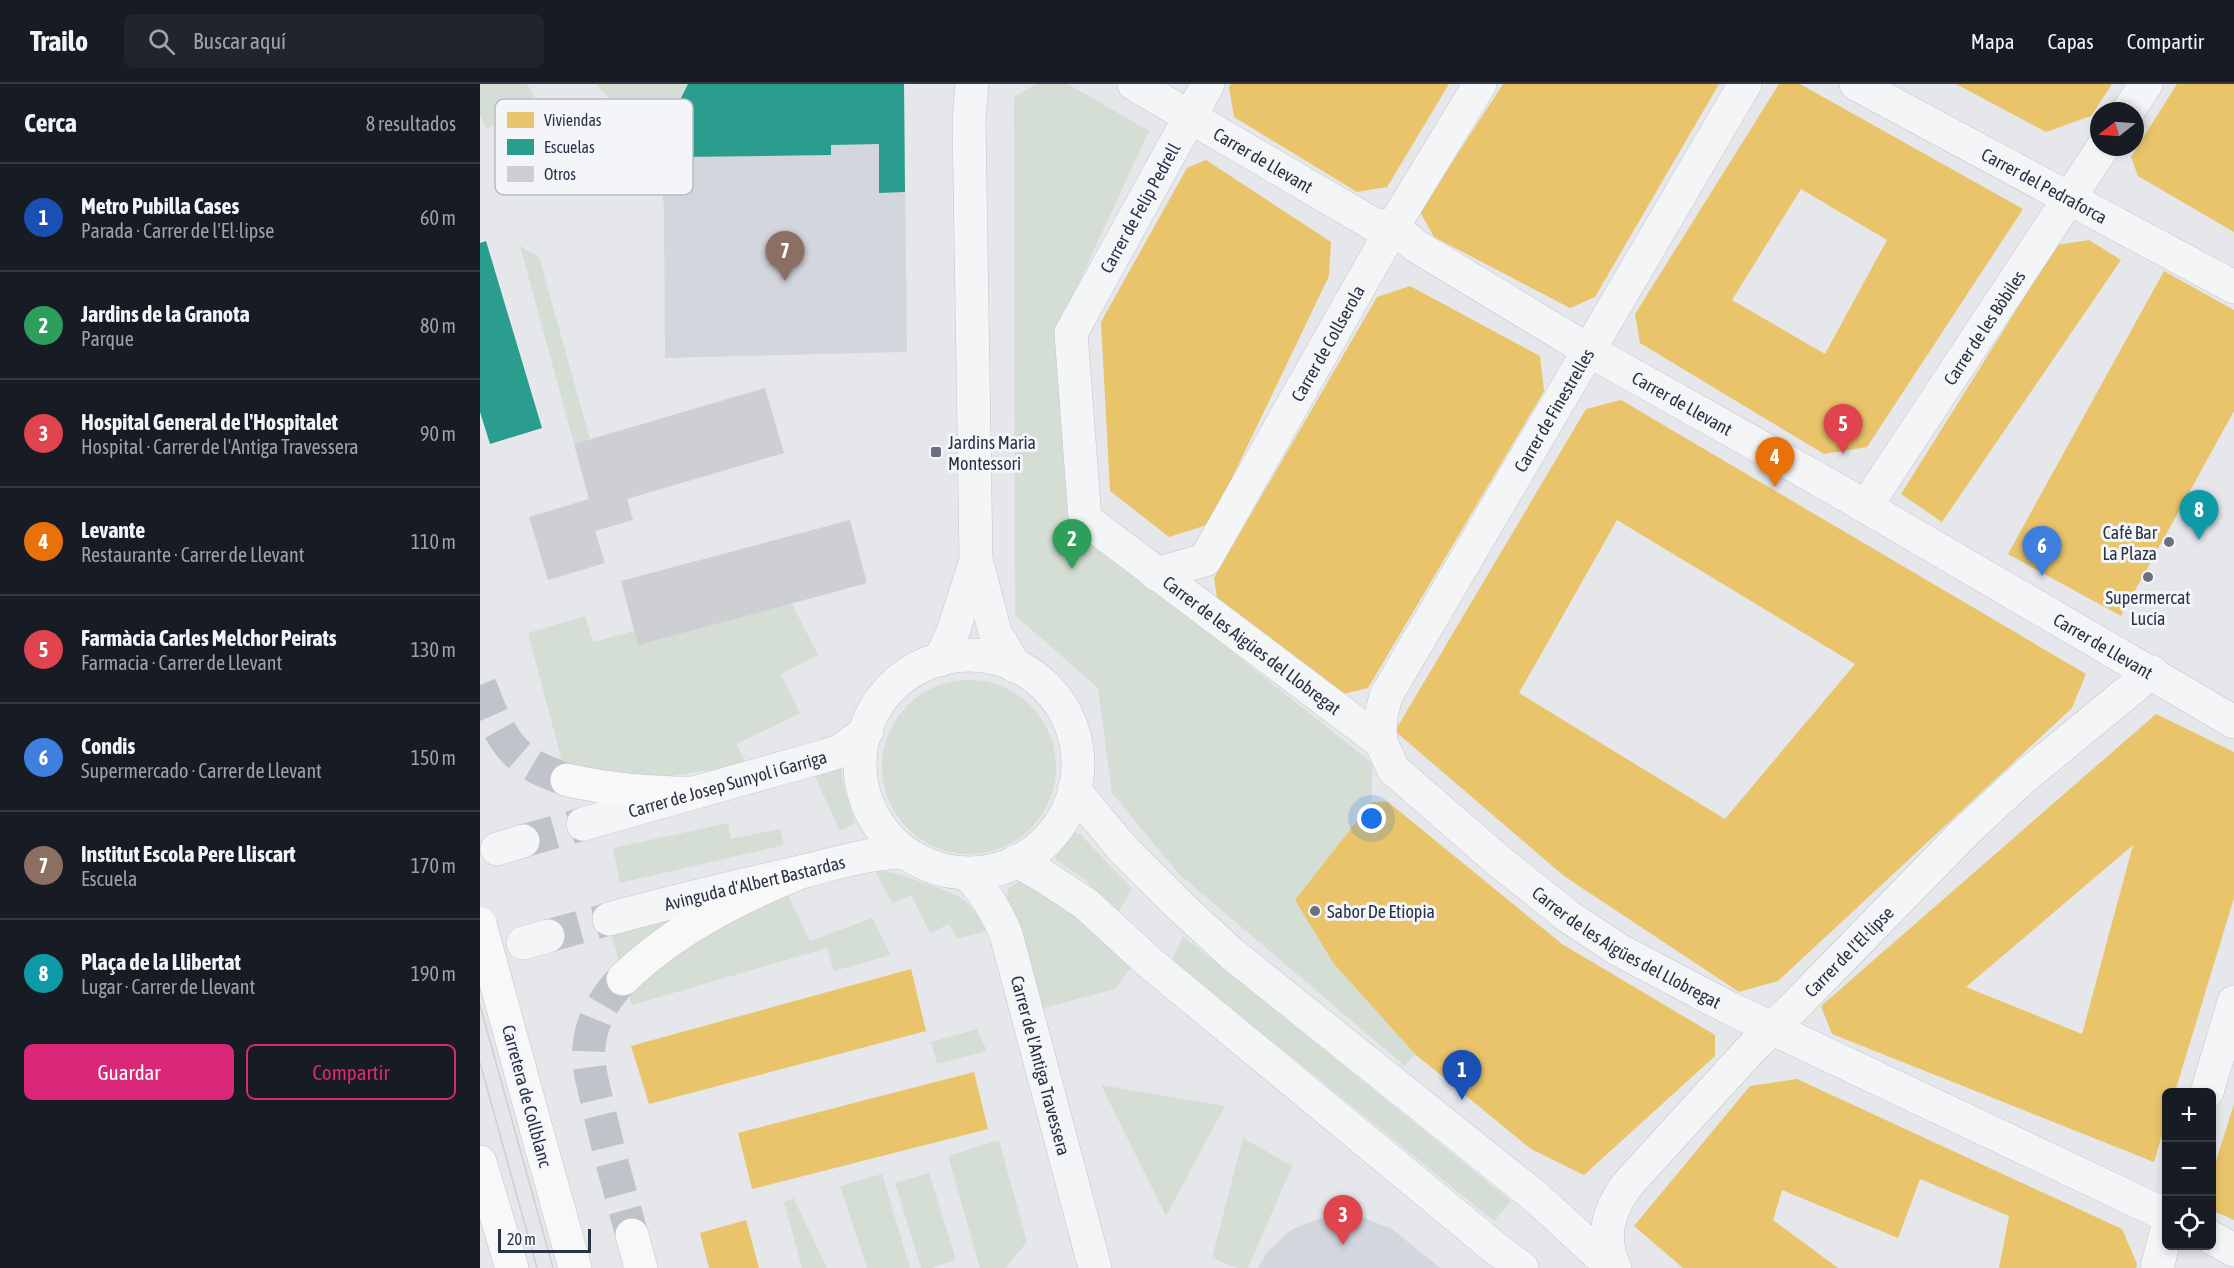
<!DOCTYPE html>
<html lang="es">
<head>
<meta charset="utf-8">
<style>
  :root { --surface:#171b24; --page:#20242c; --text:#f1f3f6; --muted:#9ea1a6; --line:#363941; --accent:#db2777 }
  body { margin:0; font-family:"Asap Condensed",sans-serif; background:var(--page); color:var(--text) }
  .controls { position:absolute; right:18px; bottom:18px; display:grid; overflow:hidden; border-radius:9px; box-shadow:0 3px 9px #0003 }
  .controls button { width:54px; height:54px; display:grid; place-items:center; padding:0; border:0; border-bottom:2px solid var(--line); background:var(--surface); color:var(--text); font:30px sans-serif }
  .compass { position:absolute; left:1610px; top:18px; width:54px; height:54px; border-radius:50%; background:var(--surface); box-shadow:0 3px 9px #0003; rotate:253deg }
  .scale { position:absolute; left:18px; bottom:15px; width:93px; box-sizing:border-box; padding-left:6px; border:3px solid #2a3345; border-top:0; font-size:16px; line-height:21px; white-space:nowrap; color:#2a3345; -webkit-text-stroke:4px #f3f5f9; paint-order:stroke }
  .you { position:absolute; left:892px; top:735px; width:21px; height:21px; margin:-15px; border:4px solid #fff; border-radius:50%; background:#1a73e8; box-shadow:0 0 0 9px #1a73e833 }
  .badge { display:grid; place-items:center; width:39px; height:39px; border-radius:50%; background:var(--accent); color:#fff; font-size:20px; font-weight:700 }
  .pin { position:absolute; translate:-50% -50px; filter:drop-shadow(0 2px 3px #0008) }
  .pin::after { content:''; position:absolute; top:32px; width:21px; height:18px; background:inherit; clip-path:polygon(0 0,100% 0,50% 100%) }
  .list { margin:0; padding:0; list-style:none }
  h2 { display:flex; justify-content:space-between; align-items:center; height:78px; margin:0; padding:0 24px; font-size:26px }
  h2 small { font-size:20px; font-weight:400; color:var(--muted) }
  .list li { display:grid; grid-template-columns:39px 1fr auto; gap:18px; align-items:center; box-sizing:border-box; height:108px; padding:0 24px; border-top:2px solid var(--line) }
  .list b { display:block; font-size:22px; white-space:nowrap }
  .list p { margin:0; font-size:20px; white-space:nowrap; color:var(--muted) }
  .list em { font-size:20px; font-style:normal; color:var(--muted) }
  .actions { display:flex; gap:12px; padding:18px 24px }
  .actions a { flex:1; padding:14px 0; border:2px solid var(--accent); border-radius:9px; text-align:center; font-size:21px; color:var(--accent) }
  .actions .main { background:var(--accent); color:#fff }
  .icon { flex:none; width:33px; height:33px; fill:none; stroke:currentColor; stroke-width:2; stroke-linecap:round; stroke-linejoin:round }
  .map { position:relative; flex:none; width:1754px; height:1184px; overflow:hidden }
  header { display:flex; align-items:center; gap:36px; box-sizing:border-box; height:84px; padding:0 30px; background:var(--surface); border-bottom:2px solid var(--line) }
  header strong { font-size:28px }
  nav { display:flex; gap:33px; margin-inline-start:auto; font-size:21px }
  .search { width:420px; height:54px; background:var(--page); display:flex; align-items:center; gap:15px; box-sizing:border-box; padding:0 21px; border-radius:9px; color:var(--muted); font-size:22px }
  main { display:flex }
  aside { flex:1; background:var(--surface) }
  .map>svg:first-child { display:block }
</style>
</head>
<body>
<header>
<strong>Trailo</strong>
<div class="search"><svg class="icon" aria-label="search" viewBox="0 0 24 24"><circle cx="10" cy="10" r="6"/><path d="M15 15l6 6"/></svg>Buscar aquí</div>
<nav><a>Mapa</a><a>Capas</a><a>Compartir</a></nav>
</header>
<main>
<aside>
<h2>Cerca<small>8 resultados</small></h2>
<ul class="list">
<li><span class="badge" style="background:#1a4fb4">1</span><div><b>Metro Pubilla Cases</b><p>Parada · Carrer de l'El·lipse</p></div><em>60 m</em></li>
<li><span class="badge" style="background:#2e9e5b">2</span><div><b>Jardins de la Granota</b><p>Parque</p></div><em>80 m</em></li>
<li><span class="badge" style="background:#e0444e">3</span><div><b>Hospital General de l'Hospitalet</b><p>Hospital · Carrer de l'Antiga Travessera</p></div><em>90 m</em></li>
<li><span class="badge" style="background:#e8710a">4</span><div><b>Levante</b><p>Restaurante · Carrer de Llevant</p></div><em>110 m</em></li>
<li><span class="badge" style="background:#e0444e">5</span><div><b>Farmàcia Carles Melchor Peirats</b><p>Farmacia · Carrer de Llevant</p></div><em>130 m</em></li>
<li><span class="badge" style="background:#3f7fe0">6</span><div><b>Condis</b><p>Supermercado · Carrer de Llevant</p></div><em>150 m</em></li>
<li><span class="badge" style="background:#8d6e63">7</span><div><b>Institut Escola Pere Lliscart</b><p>Escuela</p></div><em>170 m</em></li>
<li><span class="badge" style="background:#0f9aa8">8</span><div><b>Plaça de la Llibertat</b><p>Lugar · Carrer de Llevant</p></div><em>190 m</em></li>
</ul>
<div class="actions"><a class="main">Guardar</a><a>Compartir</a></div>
</aside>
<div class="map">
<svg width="1754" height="1184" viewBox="0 0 1754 1184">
  <rect width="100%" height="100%" fill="#e5e7ea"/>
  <path fill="#d3d6dd" d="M208,0H424L427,268L185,274L184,126L180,72L164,52L201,14Z
    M865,1131L884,1134L912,1145L960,1184H778L787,1168L811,1146L838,1135Z"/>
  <path fill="#d5ded5" d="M0,0H47L55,13L7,45L0,32Z
    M116,0H208L201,14L164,52Z
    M556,0H588L669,47L580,239L590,439L892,679V718L854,880L935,970L925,982L698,789L632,709L618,604L535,531L534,13Z
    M40,162L59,173L110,355L94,360Z
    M305,506L338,571L301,590L320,629L257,660L266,681L190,692L107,689L82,677L48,549L105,532L113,558Z
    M402 683a87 87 0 1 1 174 0a87 87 0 1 1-174 0Z
    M361,681L363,699L375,739L360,747L332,686Z
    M248,739L251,755L300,745L304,761L140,799L133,764Z
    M595,748L601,751L652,805L638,829L604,795L576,776V772Z
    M395,787C416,787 431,795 450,801C483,813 490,815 506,847L477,855L469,840L450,849L431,811L412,820Z
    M540,796L568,807L652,882L635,905L556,926L526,816L528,805Z
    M308,811L330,857L392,834L411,871L354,887L347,864L152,921L146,901L274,823Z
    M229,816L140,882L130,845Z
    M703,852L1031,1117L1014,1137L692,876Z
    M497,945L507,967L457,980L451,958Z
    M621,1001L745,1022L686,1132Z
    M763,1054L812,1082L768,1184H757L732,1174Z
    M519,1056L547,1158L525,1184H500L468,1072Z
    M449,1089L476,1176L451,1184H441L415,1099Z
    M402,1090L430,1184H387L360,1102Z
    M314,1114V1115L347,1184H322L304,1118Z"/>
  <path fill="#e9c46a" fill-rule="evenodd" d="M751,0H969L907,103L877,108L754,33L749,3Z
    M1023,0H1239L1115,213L1090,224L954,153L940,128Z
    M1299,0H1320L1543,125L1387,363L1344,370L1160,259L1155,230ZM1321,105L1407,156L1345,270L1252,216Z
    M1476,0H1632L1611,32L1566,48Z
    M1697,0H1754V148L1658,92L1651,73Z
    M726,76L851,158L849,192L730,440L689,453L630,407L621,238L707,84Z
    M1609,156L1641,176L1462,438L1421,410L1577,161Z
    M1684,187L1754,226V327L1641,532L1528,470Z
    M930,202L1060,272L1064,307L888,604L851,613L738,520L734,494L897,213Z
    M1141,316L1606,590L1592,624L1298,897L1259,908L1084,792L915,647L1106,325ZM1137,436L1375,580L1245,735L1039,609Z
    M1676,630L1754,668V814L1695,1008H1686V1037L1674,1078L1352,950L1341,922ZM1653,761L1602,950L1486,903Z
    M892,718H908L1082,860L1235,951V972L1104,1091L1051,1065L935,970L854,880L815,816Z
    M431,885L446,947L169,1020L151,962Z
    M494,988L508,1045L272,1105L258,1049Z
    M1317,995L1642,1145L1657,1180L1656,1184H1519L1529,1132L1440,1095L1418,1154L1302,1106L1293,1136L1358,1184H1203L1154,1142L1270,1002Z
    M1754,1020V1136L1736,1128L1732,1107V1090Z
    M266,1136L279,1184H229L220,1149Z"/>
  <path fill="#2a9d8f" d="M208,0H424L425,108L399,109V60L351,61V71L202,73L201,14Z
    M6,157L62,344L10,360L0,328V159Z"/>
  <path fill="#cdcfd3" d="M285,304L304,369L147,415L153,436L115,447L125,479L68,496L49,433L109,415L94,360Z
    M370,436L387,499L158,561L141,497Z"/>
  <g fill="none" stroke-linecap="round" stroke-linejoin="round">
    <path stroke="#c0c3c9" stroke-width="33" stroke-dasharray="33 16" stroke-linecap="butt" d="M43,757L103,740
      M68,852L129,835"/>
    <path stroke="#c0c3c9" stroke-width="33" stroke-dasharray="33 16" stroke-linecap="butt" d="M0,601C11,628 20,658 45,676C57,686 73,690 87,696
      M143,895C125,913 111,937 109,963C107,982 114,1004 118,1022C128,1065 140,1108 152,1151"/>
    <defs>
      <g id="minor">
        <path d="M492,0L489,35L496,476L515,548L535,582"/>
        <path id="s1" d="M654,0L893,140L914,144L936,162L1108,266L1352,403L1754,638"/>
        <path id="s2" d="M728,0L591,249L605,435L901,658L913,685L1020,778L1089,833L1139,866L1251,925L1686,1131"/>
        <path id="s3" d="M1376,0L1754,203"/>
        <path d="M1648,27L1666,0"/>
        <path id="s4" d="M1386,422L1623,63"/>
        <path id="s5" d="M676,490L725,476L917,136L1000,0"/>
        <circle cx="489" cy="680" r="109"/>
        <path d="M460,576L474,545L496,476"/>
        <path id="s6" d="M901,658C899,640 901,627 907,610L1265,0"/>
        <path d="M594,706L642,764L700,822L752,870L1056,1113L1133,1184"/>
        <path id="s7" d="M103,740L345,672L360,667L387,647"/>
        <path d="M17,765L43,757"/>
        <path d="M537,777L562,791L606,820L669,878L1014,1163L1042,1184"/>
        <path id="s8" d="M487,790C505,807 516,827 526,850L615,1184"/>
        <path id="s9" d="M129,835C194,817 259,802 324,787C357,779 389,769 422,768"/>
        <path d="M43,859L68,852"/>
        <path d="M1727,1008L1754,918"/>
        <path d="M1732,1154L1754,1166"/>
        <path id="s10" d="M1135,1184C1120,1155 1128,1127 1147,1101L1270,966L1317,920L1487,746L1543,694L1672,588"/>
        <path d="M1677,1184L1686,1149"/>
      </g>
      <path id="major" d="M87,696C128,705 170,709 212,709
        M143,895C195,845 257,814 324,787
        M56,1044L95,1184
        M0,1078L32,1184
        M152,1151L161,1184"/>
    </defs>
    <use href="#minor" stroke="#c3c5c8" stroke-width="34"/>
    <use href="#major" stroke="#c1c4c8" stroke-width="34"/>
    <use href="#minor" stroke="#f4f5f7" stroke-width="33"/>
    <use href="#major" stroke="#f8f8f8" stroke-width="33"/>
    <path stroke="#cdcfd2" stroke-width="1.5" d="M0,921L73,1184
      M0,979L57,1184"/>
    <defs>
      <path id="major-bridge" d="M0,840L56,1044"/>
    </defs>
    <use href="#major-bridge" stroke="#c1c4c8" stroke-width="34" stroke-linecap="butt"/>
    <use href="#major-bridge" stroke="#f8f8f8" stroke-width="33"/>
  </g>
  <g fill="#6b727f" stroke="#f3f5f9" stroke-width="2">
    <rect x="450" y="362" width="12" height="12" rx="3"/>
    <circle cx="1689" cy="458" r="6"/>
    <circle cx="1668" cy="493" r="6"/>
    <circle cx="835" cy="827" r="6"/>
  </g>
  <g text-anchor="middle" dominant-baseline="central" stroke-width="6" stroke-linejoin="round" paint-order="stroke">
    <g font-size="18" fill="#2a3345" stroke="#f3f5f9">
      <text stroke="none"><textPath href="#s1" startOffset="150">Carrer de Llevant</textPath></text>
      <text stroke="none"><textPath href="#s3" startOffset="214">Carrer del Pedraforca</textPath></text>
      <text transform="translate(660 124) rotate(-61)">Carrer de Felip Pedrell</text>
      <text stroke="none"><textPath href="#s4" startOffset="214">Carrer de les Bòbiles</textPath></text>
      <text stroke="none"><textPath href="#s5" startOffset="300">Carrer de Collserola</textPath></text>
      <text stroke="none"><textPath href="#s1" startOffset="636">Carrer de Llevant</textPath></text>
      <text stroke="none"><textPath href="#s6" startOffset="378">Carrer de Finestrelles</textPath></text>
      <text stroke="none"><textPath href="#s2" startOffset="680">Carrer de les Aigües del Llobregat</textPath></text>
      <text stroke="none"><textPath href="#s1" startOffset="1122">Carrer de Llevant</textPath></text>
      <text stroke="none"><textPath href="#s7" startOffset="150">Carrer de Josep Sunyol i Garriga</textPath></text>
      <text stroke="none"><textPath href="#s9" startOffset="150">Avinguda d'Albert Bastardas</textPath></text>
      <text stroke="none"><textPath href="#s2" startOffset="1166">Carrer de les Aigües del Llobregat</textPath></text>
      <text stroke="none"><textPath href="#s10" startOffset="411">Carrer de l'El·lipse</textPath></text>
      <text stroke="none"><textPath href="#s8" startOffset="208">Carrer de l'Antiga Travessera</textPath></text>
      <text transform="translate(47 1012) rotate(75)">Carretera de Collblanc</text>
    </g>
    <g font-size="18" fill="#2a3345" stroke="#f3f5f9" text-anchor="start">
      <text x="468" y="358">Jardins Maria<tspan x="468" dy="21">Montessori</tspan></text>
      <text x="1677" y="448" text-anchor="end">Café Bar<tspan x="1677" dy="21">La Plaza</tspan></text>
      <text x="1668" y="513" text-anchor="middle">Supermercat<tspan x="1668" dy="21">Lucía</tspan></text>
      <text x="847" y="827">Sabor De Etiopia</text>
    </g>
  </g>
  <rect x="15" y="15" width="198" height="96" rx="9" fill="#f3f5f9" stroke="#b7bbc3" stroke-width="1.5"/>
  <rect x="27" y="28" width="27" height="16" fill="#e9c46a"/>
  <rect x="27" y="55" width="27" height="16" fill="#2a9d8f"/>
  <rect x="27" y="82" width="27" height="16" fill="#cdcfd3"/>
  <g font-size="16" fill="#2a3345">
    <text x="64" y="42">Viviendas</text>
    <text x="64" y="69">Escuelas</text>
    <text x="64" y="96">Otros</text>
  </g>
</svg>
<div class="controls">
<button>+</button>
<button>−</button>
<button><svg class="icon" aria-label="locate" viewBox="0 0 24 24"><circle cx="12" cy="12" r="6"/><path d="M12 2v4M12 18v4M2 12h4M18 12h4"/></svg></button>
</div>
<svg class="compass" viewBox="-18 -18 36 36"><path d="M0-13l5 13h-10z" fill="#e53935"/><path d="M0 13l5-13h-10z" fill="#9ea1a6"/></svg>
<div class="scale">20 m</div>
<div class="you"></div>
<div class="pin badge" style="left:982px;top:1016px;background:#1a4fb4">1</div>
<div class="pin badge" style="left:592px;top:485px;background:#2e9e5b">2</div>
<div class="pin badge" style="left:863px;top:1161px;background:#e0444e">3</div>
<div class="pin badge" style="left:1295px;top:403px;background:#e8710a">4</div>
<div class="pin badge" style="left:1363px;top:370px;background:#e0444e">5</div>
<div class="pin badge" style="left:1562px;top:492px;background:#3f7fe0">6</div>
<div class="pin badge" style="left:305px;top:197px;background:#8d6e63">7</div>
<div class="pin badge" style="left:1719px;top:456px;background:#0f9aa8">8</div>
</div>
</main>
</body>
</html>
